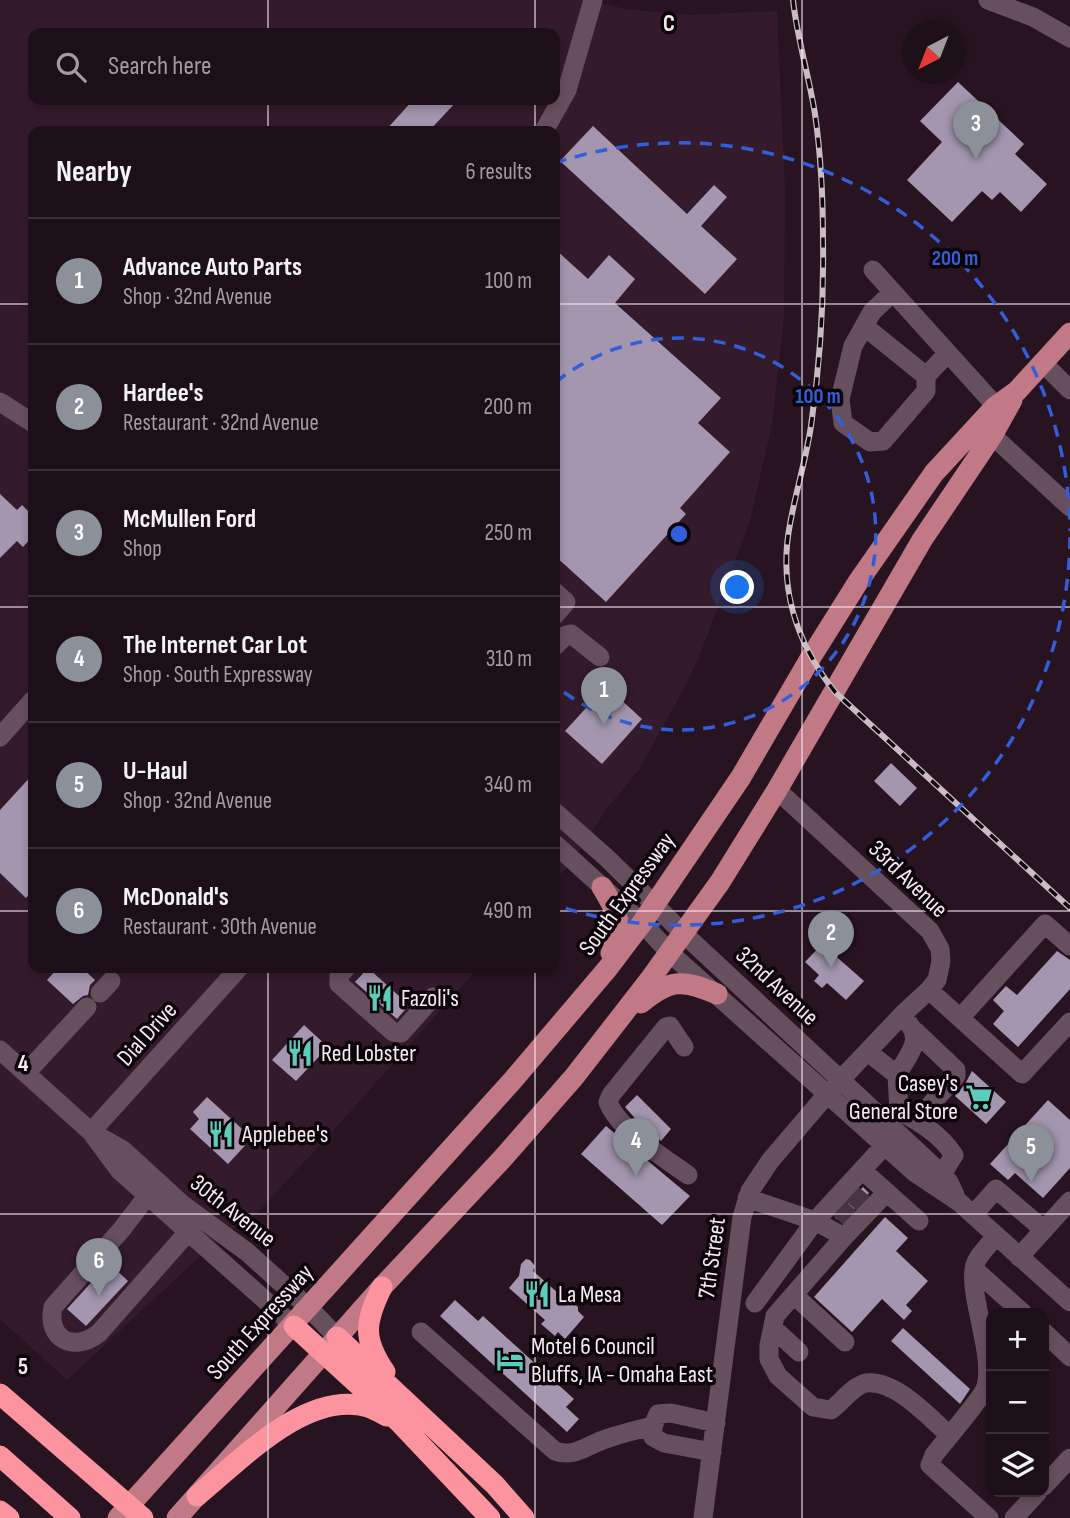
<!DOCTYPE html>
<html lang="en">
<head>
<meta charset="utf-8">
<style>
  :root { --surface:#1d0f18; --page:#251821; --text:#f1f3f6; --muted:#a09ca2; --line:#3b2f37; --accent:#8c9099 }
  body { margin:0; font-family:"Sofia Sans Condensed",sans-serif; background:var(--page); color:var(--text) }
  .controls { position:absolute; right:21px; bottom:21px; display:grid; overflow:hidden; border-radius:14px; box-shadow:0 4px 10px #0003 }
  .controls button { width:63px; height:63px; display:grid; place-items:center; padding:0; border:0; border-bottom:2px solid var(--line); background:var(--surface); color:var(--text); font:35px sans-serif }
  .compass { position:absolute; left:902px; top:21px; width:63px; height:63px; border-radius:50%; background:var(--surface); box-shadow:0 4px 10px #0003; rotate:222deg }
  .you { position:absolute; left:738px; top:588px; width:24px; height:24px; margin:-18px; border:5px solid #fff; border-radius:50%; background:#1a73e8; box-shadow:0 0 0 10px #1a73e833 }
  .badge { display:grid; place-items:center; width:46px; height:46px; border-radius:50%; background:var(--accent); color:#fff; font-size:23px; font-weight:700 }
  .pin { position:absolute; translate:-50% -58px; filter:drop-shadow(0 2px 4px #0008) }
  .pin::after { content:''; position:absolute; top:37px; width:24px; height:21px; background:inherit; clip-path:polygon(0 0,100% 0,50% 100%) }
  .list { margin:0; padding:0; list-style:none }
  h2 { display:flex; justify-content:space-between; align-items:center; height:91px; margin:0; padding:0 28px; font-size:30px }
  h2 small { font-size:23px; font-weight:400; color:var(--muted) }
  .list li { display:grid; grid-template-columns:46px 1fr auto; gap:21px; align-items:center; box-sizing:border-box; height:126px; padding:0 28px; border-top:2px solid var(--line) }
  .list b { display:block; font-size:26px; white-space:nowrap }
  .list p { margin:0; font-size:23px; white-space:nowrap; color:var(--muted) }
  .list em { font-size:23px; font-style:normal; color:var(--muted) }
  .icon { flex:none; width:38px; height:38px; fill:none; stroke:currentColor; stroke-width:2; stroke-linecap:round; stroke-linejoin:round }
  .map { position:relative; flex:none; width:1070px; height:1518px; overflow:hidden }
  .search { position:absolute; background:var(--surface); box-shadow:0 4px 10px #0003; left:28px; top:28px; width:532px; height:77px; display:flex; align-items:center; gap:18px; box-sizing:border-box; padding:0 24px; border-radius:14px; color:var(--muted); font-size:26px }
  .panel { position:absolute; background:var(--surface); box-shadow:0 4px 10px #0003; left:28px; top:126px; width:532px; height:847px; border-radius:14px }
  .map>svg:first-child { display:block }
</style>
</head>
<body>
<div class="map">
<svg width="1070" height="1518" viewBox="0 0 1070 1518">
  <rect width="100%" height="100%" fill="#271420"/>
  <path fill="#341b2b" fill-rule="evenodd" d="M0,0H588L626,9L688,15L777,11L785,192L784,317L772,424L750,521L701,652L687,683L639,770L608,807L573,860L555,881V131H33V968H478L332,1132L256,1214L223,1235L67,1380L0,1319ZM33,33H555V100H33Z"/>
  <path fill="#a396ae" d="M958,82L1024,144L1015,154L1047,184L1021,212L1000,192L992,200L982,191L952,222L907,180L942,142L920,121Z
    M413,100H458L429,131H385Z
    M593,126L687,214L714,185L727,197L701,226L737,259L705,294L560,161Z
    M555,249L588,279L609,255L635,279L615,303L721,398L698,423L730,452L680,508L686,514L606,602L555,556Z
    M0,494L17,510L22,505L33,516V536L23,547L17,541L0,558Z
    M606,686L642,719L602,764L565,731Z
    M891,763L917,788L900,806L874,781Z
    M33,774V890L26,898L0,873V810Z
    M822,944L864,981L846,1000L827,983L822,988L814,981L819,975L805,962Z
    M1057,951L1070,960V989L1018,1047L993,1024L1004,1011L993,1000L1006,986L1017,995Z
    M58,968H82L95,980L90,985L88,995L83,996L73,1004L47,980Z
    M368,968L409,1005L397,1019L355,982Z
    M304,1025L328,1047L296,1081L272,1060Z
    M972,1071L1006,1102L986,1124L955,1096L965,1084Z
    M637,1095L671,1129L661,1141L640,1124L625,1107Z
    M207,1097L252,1138L228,1164L190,1129L199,1119L193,1112Z
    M1048,1100L1070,1120V1168L1043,1198L1015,1173L1008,1180L990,1164Z
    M606,1126L690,1196L662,1225L581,1154Z
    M863,1187L869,1193L842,1222L835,1218Z
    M885,1217L908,1238L896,1251L928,1281L906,1305L912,1311L904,1320L882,1299L852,1332L814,1297Z
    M526,1259L530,1260L535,1266L533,1271L566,1300H570L578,1307V1311L584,1317L565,1339L558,1332L555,1336L541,1324L545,1320L509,1288L519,1276L521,1264Z
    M109,1263L128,1281L86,1326L67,1309Z
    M455,1300L478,1321L483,1316L574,1399L566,1407L579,1419L567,1432L440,1316Z
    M903,1328L970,1389L960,1404L891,1341Z"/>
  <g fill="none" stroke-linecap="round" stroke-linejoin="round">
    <path stroke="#463440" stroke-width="19" stroke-dasharray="19 10" stroke-linecap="butt" d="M851,1193L864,1204
      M838,1207L851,1219"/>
    <path stroke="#67505e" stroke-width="19" d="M988,0L1033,17L1070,38
      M544,131L567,90L593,0
      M873,270L1004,415
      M893,292L872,312L853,346L840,399L843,423L870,442L883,441L926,391V376L947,354
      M864,326L926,376
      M1043,363L1070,390
      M0,402L33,423
      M983,427L1070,507
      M555,592L566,602L555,615
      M555,646L566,635L571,634L600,657
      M0,737L33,700
      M555,812L608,859L684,934L932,1165L949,1182L955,1195
      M555,844L642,923L670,953L914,1172L959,1202L1070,1302
      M346,968L339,976V984L393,1032L401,1033L433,997
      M929,990L1022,1074L1070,1022
      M100,993L111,981
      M960,1018L1045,924L1070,946
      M915,1031L956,1070V1076L917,1120
      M684,1047L670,1026L666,1027L611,1095L608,1102C619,1130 663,1157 688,1175
      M0,1050L91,1132L123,1150L183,1205L247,1252L309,1308L337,1337
      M868,1052L897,1075L899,1111
      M26,1073L87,1007
      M897,1075C905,1059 924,1041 909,1024
      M882,1117L899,1111C921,1123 940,1134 954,1155L936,1184
      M91,1132L239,968
      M94,1136L120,1171L294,1326
      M862,1170L919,1221
      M148,1195L122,1229L53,1307C46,1339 74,1353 99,1333L188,1232
      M747,1198L815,1221L844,1237L887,1192
      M973,1215L996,1189L1044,1230
      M844,1237L775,1316L769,1345V1359L778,1376L813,1407L831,1410C841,1403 854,1385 866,1383C895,1379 929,1417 949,1435
      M1019,1257L1070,1201
      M974,1269L1023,1313
      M794,1295L845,1342
      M755,1303L815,1221L885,1145
      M773,1328L799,1352
      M421,1332L555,1451C574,1458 586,1446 603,1440C619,1434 636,1430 653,1426
      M1044,1332L1070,1357
      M712,1452L664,1443L653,1437V1426L658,1414L671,1413L716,1423
      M1044,1486L1070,1458
      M703,1518L742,1217L750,1191L770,1161L828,1093L904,1013L929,990L937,980L941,961L940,949L930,931L777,790
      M989,1518L930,1465L934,1455C943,1443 984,1396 986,1386C995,1352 965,1288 976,1262C980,1253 990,1244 996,1236
      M1014,1518L1038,1492"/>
    <path stroke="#c07985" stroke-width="21" d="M602,887C617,912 625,924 611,953
      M641,1003C670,979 682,979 717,994
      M118,1518L513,1080L608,968L642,923L741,777L811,657L858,582L934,473L995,407L1017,391L1070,333
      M177,1518L382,1287L503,1158L574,1077L651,978L720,882L777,790L922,540L992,436L1012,400"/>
    <path stroke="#fb949f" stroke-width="21" d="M382,1287C365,1322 362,1338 385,1372
      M294,1326L399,1422L490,1518
      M337,1337L495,1485L524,1518
      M0,1394L143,1518
      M0,1456L70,1518
      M197,1496C241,1460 307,1389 368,1407C374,1409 381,1413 387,1416
      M0,1511L9,1518"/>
    <defs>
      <path id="rail" d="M793,0C797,38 809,76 815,114C821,156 823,199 823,241C824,303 820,364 811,426C806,459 796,491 790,524C778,586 796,643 835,692L1070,908"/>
    </defs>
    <use href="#rail" stroke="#cbbcc4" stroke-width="6"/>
    <use href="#rail" stroke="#0b0408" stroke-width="3.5" stroke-dasharray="10" stroke-linecap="butt"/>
  </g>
  <path fill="none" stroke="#f8eaf2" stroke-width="2" stroke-opacity="0.55" d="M268,0V33M535,0V33M802,0V1518M268,100V131M535,100V131M0,304H33M555,304H1070M0,607H33M555,607H1070M0,911H33M555,911H1070M268,968V1518M535,968V1518M0,1214H1070"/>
  <g fill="none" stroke="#335edb" stroke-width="3.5" stroke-dasharray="12 9">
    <path d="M556 382A196 196 0 1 1 556 686"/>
    <path d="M1070 537A391 391 0 0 1 555 905M555 163A391 391 0 0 1 1070 531"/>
  </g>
  <defs>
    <symbol id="restaurant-bare" viewBox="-9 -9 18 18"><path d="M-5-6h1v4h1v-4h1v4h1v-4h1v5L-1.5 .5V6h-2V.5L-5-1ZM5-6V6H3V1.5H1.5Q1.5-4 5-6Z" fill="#5acebd" stroke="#0b0408" stroke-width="2.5" paint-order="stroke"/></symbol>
    <symbol id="supermarket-bare" viewBox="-9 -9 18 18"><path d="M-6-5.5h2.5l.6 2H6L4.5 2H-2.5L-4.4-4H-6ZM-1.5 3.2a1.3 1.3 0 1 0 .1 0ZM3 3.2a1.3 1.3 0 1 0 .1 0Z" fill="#5acebd" stroke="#0b0408" stroke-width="2.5" paint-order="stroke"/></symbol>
    <symbol id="hotel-bare" viewBox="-9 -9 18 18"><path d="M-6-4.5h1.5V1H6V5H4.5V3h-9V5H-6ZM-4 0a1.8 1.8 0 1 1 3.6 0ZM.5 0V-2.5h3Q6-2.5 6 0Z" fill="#5acebd" stroke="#0b0408" stroke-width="2.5" paint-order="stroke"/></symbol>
  </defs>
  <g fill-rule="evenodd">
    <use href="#restaurant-bare" x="361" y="979" width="38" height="38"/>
    <use href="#restaurant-bare" x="281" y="1034" width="38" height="38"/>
    <use href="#supermarket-bare" x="960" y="1078" width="38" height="38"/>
    <use href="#restaurant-bare" x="202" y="1115" width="38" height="38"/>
    <use href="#restaurant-bare" x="518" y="1275" width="38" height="38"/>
    <use href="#hotel-bare" x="491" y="1341" width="38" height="38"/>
  </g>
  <g text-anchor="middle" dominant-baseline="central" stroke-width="7" stroke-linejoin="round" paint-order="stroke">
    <g font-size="24" fill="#f8eaf2" stroke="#0b0408">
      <text transform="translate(908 879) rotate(44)">33rd Avenue</text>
      <text transform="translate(627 894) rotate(-54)">South Expressway</text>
      <text transform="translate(777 986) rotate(43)">32nd Avenue</text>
      <text transform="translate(147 1034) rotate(-48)">Dial Drive</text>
      <text transform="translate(233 1211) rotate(38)">30th Avenue</text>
      <text transform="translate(712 1258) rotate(-82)">7th Street</text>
      <text transform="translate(260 1322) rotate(-48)">South Expressway</text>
    </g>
    <g font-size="24" fill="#f8eaf2" stroke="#0b0408" text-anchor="start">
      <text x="401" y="998">Fazoli's</text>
      <text x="321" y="1053">Red Lobster</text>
      <text x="958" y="1083" text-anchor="end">Casey's<tspan x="958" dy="28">General Store</tspan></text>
      <text x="242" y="1134">Applebee's</text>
      <text x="558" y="1294">La Mesa</text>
      <text x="531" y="1346">Motel 6 Council<tspan x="531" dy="28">Bluffs, IA - Omaha East</tspan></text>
    </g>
  </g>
  <g font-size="23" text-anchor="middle" font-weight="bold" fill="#f8eaf2" stroke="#0b0408" stroke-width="7" stroke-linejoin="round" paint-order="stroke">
    <text x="669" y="31">C</text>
    <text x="23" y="1071">4</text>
    <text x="23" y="1374">5</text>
  </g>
  <circle cx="679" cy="534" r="10" fill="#335edb" stroke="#0b0408" stroke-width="3.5"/>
  <g font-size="21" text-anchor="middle" font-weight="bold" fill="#335edb" stroke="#0b0408" stroke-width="7" stroke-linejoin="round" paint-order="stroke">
    <text x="955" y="265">200 m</text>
    <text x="818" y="403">100 m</text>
  </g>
</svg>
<div class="controls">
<button>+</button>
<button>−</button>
<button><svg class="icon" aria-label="layers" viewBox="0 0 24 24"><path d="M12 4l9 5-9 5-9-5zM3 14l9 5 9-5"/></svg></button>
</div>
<svg class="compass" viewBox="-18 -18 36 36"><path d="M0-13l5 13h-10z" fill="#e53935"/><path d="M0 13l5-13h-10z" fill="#a09ca2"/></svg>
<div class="you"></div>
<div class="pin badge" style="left:604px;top:725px">1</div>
<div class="pin badge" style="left:831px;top:968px">2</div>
<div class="pin badge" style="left:976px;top:159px">3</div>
<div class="pin badge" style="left:636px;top:1176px">4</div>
<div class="pin badge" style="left:1031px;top:1182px">5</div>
<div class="pin badge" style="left:99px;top:1296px">6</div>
<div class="search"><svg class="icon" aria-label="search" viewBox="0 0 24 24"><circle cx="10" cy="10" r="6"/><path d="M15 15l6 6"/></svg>Search here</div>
<section class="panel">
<h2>Nearby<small>6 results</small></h2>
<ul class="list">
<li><span class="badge">1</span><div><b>Advance Auto Parts</b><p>Shop · 32nd Avenue</p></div><em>100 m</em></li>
<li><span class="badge">2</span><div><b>Hardee's</b><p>Restaurant · 32nd Avenue</p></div><em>200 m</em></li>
<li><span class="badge">3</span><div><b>McMullen Ford</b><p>Shop</p></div><em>250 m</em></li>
<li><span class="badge">4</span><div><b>The Internet Car Lot</b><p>Shop · South Expressway</p></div><em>310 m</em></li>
<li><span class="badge">5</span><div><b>U-Haul</b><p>Shop · 32nd Avenue</p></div><em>340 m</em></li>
<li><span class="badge">6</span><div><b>McDonald's</b><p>Restaurant · 30th Avenue</p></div><em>490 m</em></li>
</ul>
</section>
</div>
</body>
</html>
